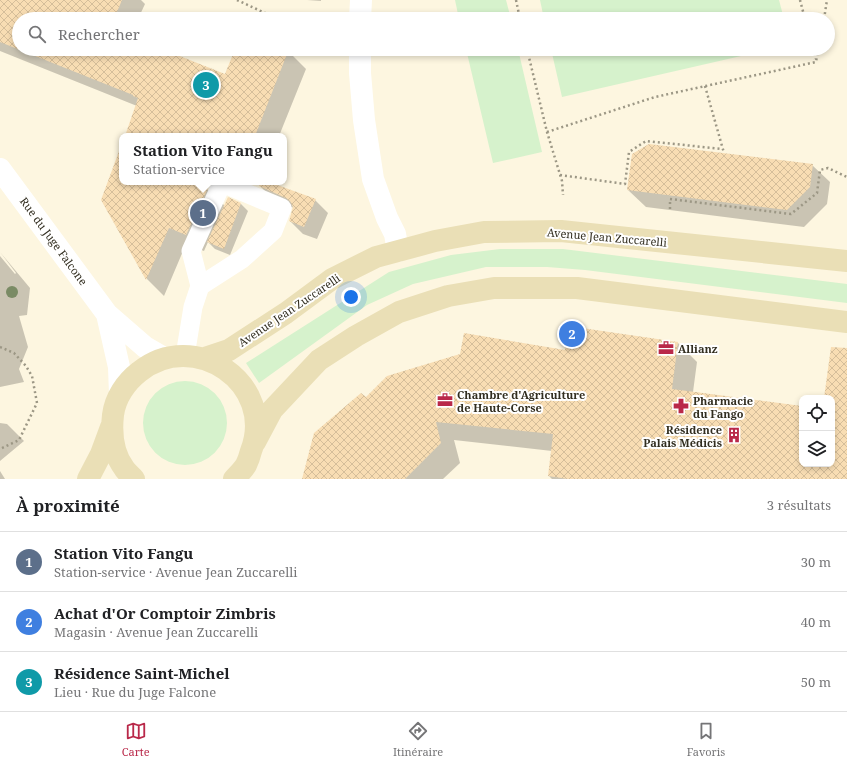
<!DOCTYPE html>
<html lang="fr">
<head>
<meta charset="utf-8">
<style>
  :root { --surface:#fff; --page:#f6f6f6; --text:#202124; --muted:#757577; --line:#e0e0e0; --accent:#b92849 }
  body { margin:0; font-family:"Noto Serif",serif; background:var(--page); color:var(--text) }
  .controls { position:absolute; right:12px; bottom:12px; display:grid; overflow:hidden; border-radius:8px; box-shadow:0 2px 6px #0003 }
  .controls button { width:36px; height:36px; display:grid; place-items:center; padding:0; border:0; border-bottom:1px solid var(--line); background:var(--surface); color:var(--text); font:20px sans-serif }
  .you { position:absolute; left:351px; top:297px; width:14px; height:14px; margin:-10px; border:3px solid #fff; border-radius:50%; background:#1a73e8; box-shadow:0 0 0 6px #1a73e833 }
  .badge { display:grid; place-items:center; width:26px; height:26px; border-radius:50%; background:var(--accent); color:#fff; font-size:13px; font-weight:700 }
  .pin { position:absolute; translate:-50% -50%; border:2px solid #fff; box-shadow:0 1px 4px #0006 }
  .popup { position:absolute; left:119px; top:133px; width:168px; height:52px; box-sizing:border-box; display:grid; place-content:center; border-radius:8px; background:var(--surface); filter:drop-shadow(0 1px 3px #0005); font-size:13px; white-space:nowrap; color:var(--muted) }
  .popup b { font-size:15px; color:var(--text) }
  .popup::after { content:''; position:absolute; left:50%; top:100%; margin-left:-8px; border:8px solid transparent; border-top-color:var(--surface) }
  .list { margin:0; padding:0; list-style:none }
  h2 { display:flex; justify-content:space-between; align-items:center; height:52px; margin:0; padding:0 16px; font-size:17px }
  h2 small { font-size:13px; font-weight:400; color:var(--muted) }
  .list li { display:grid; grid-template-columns:26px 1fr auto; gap:12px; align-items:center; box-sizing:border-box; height:60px; padding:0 16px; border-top:1px solid var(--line) }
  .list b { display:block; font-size:15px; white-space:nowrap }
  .list p { margin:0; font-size:13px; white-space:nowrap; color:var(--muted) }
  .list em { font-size:13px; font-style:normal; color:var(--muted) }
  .icon { flex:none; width:22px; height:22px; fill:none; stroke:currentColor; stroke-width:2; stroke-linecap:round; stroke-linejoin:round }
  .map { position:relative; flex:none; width:847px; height:479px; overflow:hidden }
  .search { position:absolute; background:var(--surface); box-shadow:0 2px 6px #0003; left:12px; right:12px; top:12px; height:44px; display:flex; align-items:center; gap:10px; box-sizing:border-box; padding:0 14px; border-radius:22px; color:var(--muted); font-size:15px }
  .sheet { height:232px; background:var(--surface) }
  nav { display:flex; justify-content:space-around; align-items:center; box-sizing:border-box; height:56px; border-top:1px solid var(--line); background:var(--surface); font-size:11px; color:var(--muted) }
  nav a { display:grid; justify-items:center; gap:2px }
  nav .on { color:var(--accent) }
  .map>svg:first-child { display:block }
</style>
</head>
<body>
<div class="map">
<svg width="847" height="479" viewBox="0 0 847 479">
  <defs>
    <pattern id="building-cross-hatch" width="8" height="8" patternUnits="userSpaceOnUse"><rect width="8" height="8" fill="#f8ddb3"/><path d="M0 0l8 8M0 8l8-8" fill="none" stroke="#d5be9a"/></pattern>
  </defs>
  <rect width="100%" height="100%" fill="#fdf6e0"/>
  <path fill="#d6f2cc" d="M455,0H506L511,19H459Z
    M540,0H779L784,19H544Z
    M466,49H518L542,152L493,163Z
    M551,49H772L562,97Z
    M500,249H563L847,284V303L585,270L547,267H486L413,284L367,305L259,383L246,363L389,272L451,255Z
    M143 423a42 42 0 1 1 84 0a42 42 0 1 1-84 0Z"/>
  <path fill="#0003" d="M0,0H141L145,4L138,19H19V49H159L225,75L236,49H283L288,51L306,69L279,136H126L137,106L0,51Z
    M307,0H321V1Z
    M122,146V182H204L202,187L207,189L225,206L241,204L248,211L230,255L215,249L208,242L204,251L186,244L164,296L147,279L102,200Z
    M812,165L830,182L827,204L804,227L646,207L628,190Z
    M261,182H266L315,200L328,213L317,239L303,234L290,221L294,208L273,199L260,186Z
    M0,252L30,288L27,315L19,316L28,347L19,369L24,382L0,387V256L15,274L16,273Z
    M678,343L697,362L693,392L802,407V464H832V398H825L847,367V479H552L549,476L552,451L454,440L460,463L443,479H303L366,399L566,351Z
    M0,423L7,424L24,441L0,461Z
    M0,471L5,479H0Z"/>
  <path fill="url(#building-cross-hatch)" d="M0,0H122L114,19H19V49H162L225,74L235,49H289L255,136H125L138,98L133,96V95L0,42Z
    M122,143V182H192L208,188L186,235L169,228L146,280L101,200Z
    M649,144L813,164L810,187L787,210L627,190L632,154Z
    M260,182H269L316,199L304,227L289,221L293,207L290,201L286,198L259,186Z
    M228,197L241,203L224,249L207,242Z
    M568,326L678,342L672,389L802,406V464H832V398H824L831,347L847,348V479H568L548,476L553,434L436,422L441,443L405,479H302L314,433L361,393L366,397L387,376L460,354L464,333L565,350Z"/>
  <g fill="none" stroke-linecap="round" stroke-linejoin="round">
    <path stroke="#9c9785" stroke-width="2.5" stroke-dasharray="2 3" stroke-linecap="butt" d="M237,0L278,19
      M516,0L520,19
      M800,0L805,19
      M824,19L827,0
      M527,49L547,132L562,181L563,195
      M812,49L815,59
      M705,86L724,153
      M547,132L655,97L816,62L818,49
      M560,175L625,184L629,152L646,141L722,149
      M670,209V199L791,214L817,193L820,170L828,168L847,177
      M0,347L14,353L26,366L32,376L37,403L19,440L0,449"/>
    <path stroke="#fff" stroke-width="19" d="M185,356L193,307L200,286L191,251L222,183L282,208L273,231L242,259L200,286"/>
    <path stroke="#fff" stroke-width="22" d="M360,19L361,0
      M360,49V73L364,120L373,179L387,218L395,234L398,251
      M0,169L107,314L145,347L164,358
      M107,314L119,367L120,394"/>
    <path stroke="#eadfb6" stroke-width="22" d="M205,358L229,350L286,313L332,279L376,257L435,241L484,232L561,231L847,261
      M255,442L272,410L319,360L356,336L399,312L448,296L494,288H577L847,322
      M88,479L101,454L111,427
      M134,479C131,475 126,472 124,468C113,453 111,433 113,415C115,398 126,382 139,372C194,327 277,384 251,451C250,455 248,461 246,465C243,470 238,475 234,479"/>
  </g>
  <circle fill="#7a8b65" cx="12" cy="292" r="6"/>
  <defs>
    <symbol id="office-bare" viewBox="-9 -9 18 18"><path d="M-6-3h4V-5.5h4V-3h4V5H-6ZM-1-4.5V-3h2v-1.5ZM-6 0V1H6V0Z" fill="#b92849" stroke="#fff" stroke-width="2.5" paint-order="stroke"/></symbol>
    <symbol id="pharmacy-bare" viewBox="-9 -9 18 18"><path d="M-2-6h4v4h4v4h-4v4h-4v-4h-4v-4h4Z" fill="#b92849" stroke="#fff" stroke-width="2.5" paint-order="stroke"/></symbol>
    <symbol id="building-bare" viewBox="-9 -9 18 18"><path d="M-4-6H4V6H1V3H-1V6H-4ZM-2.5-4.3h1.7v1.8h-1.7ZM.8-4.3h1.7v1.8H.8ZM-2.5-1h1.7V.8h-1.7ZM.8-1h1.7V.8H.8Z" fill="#b92849" stroke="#fff" stroke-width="2.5" paint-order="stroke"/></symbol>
  </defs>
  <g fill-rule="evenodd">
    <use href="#office-bare" x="655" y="337" width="22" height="22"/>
    <use href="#office-bare" x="434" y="389" width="22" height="22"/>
    <use href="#pharmacy-bare" x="670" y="395" width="22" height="22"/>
    <use href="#building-bare" x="723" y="424" width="22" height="22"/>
  </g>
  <g text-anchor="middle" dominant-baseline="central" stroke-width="4" stroke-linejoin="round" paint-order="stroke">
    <g font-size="11" fill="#322e20" stroke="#fff">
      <text transform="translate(607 237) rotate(5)">Avenue Jean Zuccarelli</text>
      <text transform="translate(54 241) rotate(54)">Rue du Juge Falcone</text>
      <text transform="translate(289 310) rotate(-34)">Avenue Jean Zuccarelli</text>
    </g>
    <g font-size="11" font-weight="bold" fill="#322e20" stroke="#fff" text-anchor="start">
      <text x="678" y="348">Allianz</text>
      <text x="457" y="394">Chambre d'Agriculture<tspan x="457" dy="13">de Haute-Corse</tspan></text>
      <text x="693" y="400">Pharmacie<tspan x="693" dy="13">du Fango</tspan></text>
      <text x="722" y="429" text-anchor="end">Résidence<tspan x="722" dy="13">Palais Médicis</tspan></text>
    </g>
  </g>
</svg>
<div class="controls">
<button><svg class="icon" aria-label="locate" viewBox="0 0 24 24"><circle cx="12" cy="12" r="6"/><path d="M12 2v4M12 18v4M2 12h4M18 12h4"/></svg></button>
<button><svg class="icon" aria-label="layers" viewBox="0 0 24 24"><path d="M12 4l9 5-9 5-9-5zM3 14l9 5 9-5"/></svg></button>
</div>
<div class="you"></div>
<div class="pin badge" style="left:203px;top:213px;background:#5c6f8a">1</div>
<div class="popup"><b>Station Vito Fangu</b>Station-service</div>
<div class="pin badge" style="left:572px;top:334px;background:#3f7fe0">2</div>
<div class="pin badge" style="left:206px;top:85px;background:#0f9aa8">3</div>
<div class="search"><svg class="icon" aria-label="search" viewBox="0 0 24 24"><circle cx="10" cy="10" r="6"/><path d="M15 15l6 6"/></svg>Rechercher</div>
</div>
<section class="sheet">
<h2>À proximité<small>3 résultats</small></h2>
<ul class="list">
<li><span class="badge" style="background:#5c6f8a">1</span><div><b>Station Vito Fangu</b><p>Station-service · Avenue Jean Zuccarelli</p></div><em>30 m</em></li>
<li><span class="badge" style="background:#3f7fe0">2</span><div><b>Achat d'Or Comptoir Zimbris</b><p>Magasin · Avenue Jean Zuccarelli</p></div><em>40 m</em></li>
<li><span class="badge" style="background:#0f9aa8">3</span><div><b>Résidence Saint-Michel</b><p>Lieu · Rue du Juge Falcone</p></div><em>50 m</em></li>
</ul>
</section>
<nav>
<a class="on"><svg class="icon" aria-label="map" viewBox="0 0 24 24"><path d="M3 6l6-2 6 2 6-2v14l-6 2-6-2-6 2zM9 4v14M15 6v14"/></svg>Carte</a>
<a><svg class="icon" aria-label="directions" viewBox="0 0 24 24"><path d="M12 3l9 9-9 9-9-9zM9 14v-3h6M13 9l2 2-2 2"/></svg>Itinéraire</a>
<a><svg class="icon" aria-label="saved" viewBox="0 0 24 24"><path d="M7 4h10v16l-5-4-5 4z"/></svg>Favoris</a>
</nav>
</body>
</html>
